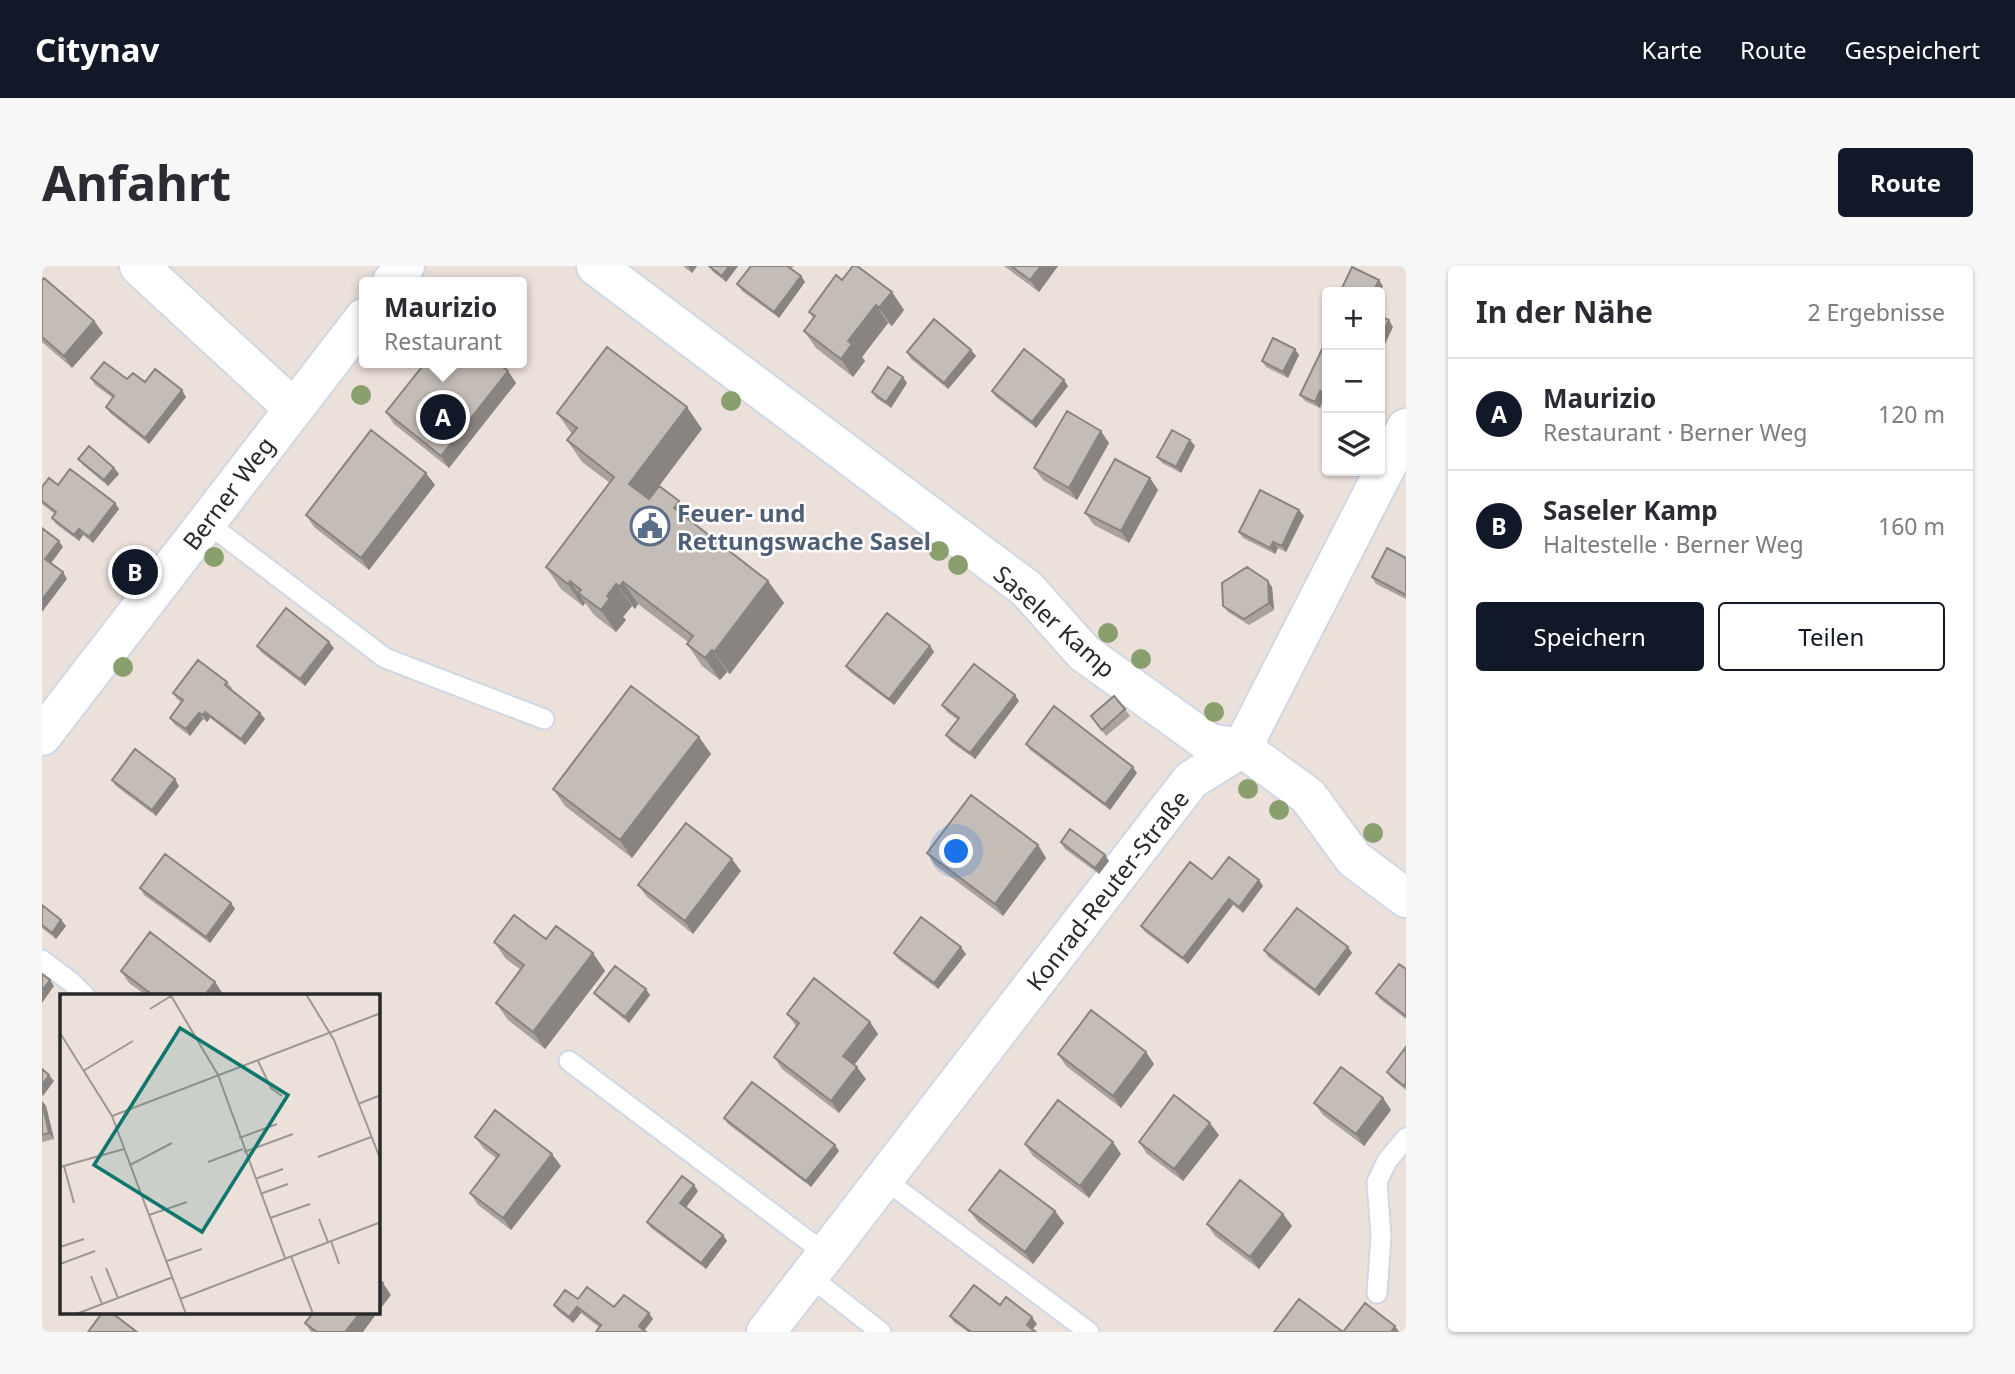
<!DOCTYPE html>
<html lang="de">
<head>
<meta charset="utf-8">
<style>
  :root { --surface:#fff; --page:#f7f7f7; --text:#2b2b33; --muted:#7c7c81; --line:#e1e1e2; --accent:#111827 }
  body { margin:0; font-family:"Noto Sans",sans-serif; background:var(--page); color:var(--text) }
  .controls { position:absolute; right:21px; top:21px; display:grid; overflow:hidden; border-radius:7px; box-shadow:0 2px 5px #0004 }
  .controls button { width:63px; height:63px; display:grid; place-items:center; padding:0; border:0; border-bottom:2px solid var(--line); background:var(--surface); color:var(--text); font:35px sans-serif }
  .you { position:absolute; left:915px; top:586px; width:24px; height:24px; margin:-18px; border:5px solid #fff; border-radius:50%; background:#1a73e8; box-shadow:0 0 0 10px #1a73e833 }
  .badge { display:grid; place-items:center; width:46px; height:46px; border-radius:50%; background:var(--accent); color:#fff; font-size:23px; font-weight:700 }
  .pin { position:absolute; translate:-50% -50%; border:4px solid #fff; box-shadow:0 2px 7px #0006 }
  .popup { position:absolute; left:317px; top:11px; width:168px; height:91px; box-sizing:border-box; display:grid; place-content:center; border-radius:7px; background:var(--surface); filter:drop-shadow(0 2px 5px #0005); font-size:23px; white-space:nowrap; color:var(--muted) }
  .popup b { font-size:26px; color:var(--text) }
  .popup::after { content:''; position:absolute; left:50%; top:100%; margin-left:-14px; border:14px solid transparent; border-top-color:var(--surface) }
  .list { margin:0; padding:0; list-style:none }
  h2 { display:flex; justify-content:space-between; align-items:center; height:91px; margin:0; padding:0 28px; font-size:30px }
  h2 small { font-size:23px; font-weight:400; color:var(--muted) }
  .list li { display:grid; grid-template-columns:46px 1fr auto; gap:21px; align-items:center; box-sizing:border-box; height:112px; padding:0 28px; border-top:2px solid var(--line) }
  .list b { display:block; font-size:26px; white-space:nowrap }
  .list p { margin:0; font-size:23px; white-space:nowrap; color:var(--muted) }
  .list em { font-size:23px; font-style:normal; color:var(--muted) }
  .actions { display:flex; gap:14px; padding:21px 28px }
  .actions a { flex:1; padding:16px 0; border:2px solid var(--accent); border-radius:7px; text-align:center; font-size:24px; color:var(--accent) }
  .actions .main { background:var(--accent); color:#fff }
  .icon { flex:none; width:38px; height:38px; fill:none; stroke:currentColor; stroke-width:2; stroke-linecap:round; stroke-linejoin:round }
  .map { position:relative; flex:none; width:1364px; height:1066px; overflow:hidden; border-radius:7px }
  header { display:flex; align-items:center; gap:42px; box-sizing:border-box; height:98px; padding:0 35px; background:var(--accent); color:#fff }
  header strong { font-size:33px }
  nav { display:flex; gap:38px; margin-inline-start:auto; font-size:24px }
  .intro { display:flex; align-items:center; justify-content:space-between; box-sizing:border-box; height:168px; padding:0 42px }
  h1 { margin:0; font-size:49px }
  .button { padding:18px 32px; border-radius:7px; background:var(--accent); color:#fff; font-size:24px; font-weight:700 }
  main { display:flex; gap:42px; padding:0 42px }
  aside { flex:1; background:var(--surface); border-radius:7px; box-shadow:0 2px 5px #0004 }
  .map>svg:first-child { display:block }
</style>
</head>
<body>
<header>
<strong>Citynav</strong>
<nav><a>Karte</a><a>Route</a><a>Gespeichert</a></nav>
</header>
<div class="intro"><h1>Anfahrt</h1><a class="button">Route</a></div>
<main>
<div class="map">
<svg width="1364" height="1066" viewBox="0 0 1364 1066">
  <rect width="100%" height="100%" fill="#ece0da"/>
  <g fill="none" stroke-linecap="round" stroke-linejoin="round">
    <defs>
      <path id="service" d="M164,256L343,392L502,453
        M0,694L29,716L43,730
        M527,795L784,988
        M842,913L1047,1066
        M767,1010L839,1066
        M1335,1027L1339,970L1335,916L1345,895L1364,872"/>
      <path id="minor" d="M554,0L985,323L1042,387L1167,477L1200,482L1266,530L1312,593L1364,632
        M724,1066L1149,514L1200,482L1364,162"/>
      <path id="tertiary" d="M97,0L251,142
        M350,16L363,0
        M0,470L322,52"/>
    </defs>
    <use href="#service" stroke="#cfd7e3" stroke-width="23"/>
    <use href="#minor" stroke="#cfd7e3" stroke-width="42"/>
    <use href="#tertiary" stroke="#cfd7e3" stroke-width="42"/>
    <use href="#service" stroke="#fff" stroke-width="19"/>
    <use href="#minor" stroke="#fff" stroke-width="38"/>
    <use href="#tertiary" stroke="#fff" stroke-width="38"/>
  </g>
  <g fill="#8a9f6e">
    <circle cx="319" cy="129" r="10"/>
    <circle cx="689" cy="135" r="10"/>
    <circle cx="897" cy="285" r="10"/>
    <circle cx="172" cy="291" r="10"/>
    <circle cx="916" cy="299" r="10"/>
    <circle cx="1066" cy="367" r="10"/>
    <circle cx="1099" cy="393" r="10"/>
    <circle cx="81" cy="401" r="10"/>
    <circle cx="1172" cy="446" r="10"/>
    <circle cx="1206" cy="523" r="10"/>
    <circle cx="1237" cy="544" r="10"/>
    <circle cx="1331" cy="567" r="10"/>
  </g>
  <path fill="#a9a29d" d="M641,0H655L650,7Z
    M667,0H696L684,16L671,6Z
    M709,0H752L749,3L759,10L763,16L737,52L700,25L695,18Z
    M962,0H1016L997,26Z
    M0,14L52,55L61,67L30,102L0,76Z
    M800,14L850,26L862,44L850,60L846,57L820,91L823,95L811,111L774,82L762,65L771,52L767,46Z
    M1285,73V133L1282,131L1278,142L1263,135L1258,129Z
    M929,84L934,90L906,123L869,93L865,86Z
    M1257,89L1246,112L1224,101L1220,95Z
    M466,105L474,117L407,202L352,158L344,146Z
    M49,112L85,113L103,116L144,131L107,178L68,147L64,141L71,132L53,119Z
    M865,117L849,142L834,132L830,126Z
    M1026,120L994,162L954,131L950,125Z
    M515,147L660,163L607,233L652,257L726,315L742,337L688,408L685,406L678,414L660,400L645,378L646,376L596,338L593,343L590,340L581,351L584,354L574,366L552,349L544,338L543,337L541,340L519,323L504,301L568,217L540,196L525,174L530,168Z
    M1148,174L1153,180L1139,207L1120,197L1115,191Z
    M1067,177L1035,234L1001,214L992,202Z
    M36,193L72,202L77,208L66,220L41,199Z
    M1108,212L1116,224L1087,277L1052,259L1043,247Z
    M16,219L73,237L77,243L51,277L41,269L37,275L14,258L10,252L13,248L0,238V221Z
    M393,219L327,304L272,261L264,249Z
    M1262,250L1244,286L1236,282L1233,288L1201,272L1197,266Z
    M1364,292V333L1334,318L1330,311Z
    M1230,321L1232,344L1207,359L1186,346L1181,340Z
    M215,380L292,382L263,420L219,386Z
    M888,380L892,386L852,439L808,406L804,400Z
    M185,416L190,422L189,424L218,447L223,453L203,479L168,452L165,456L161,453L148,470L132,458L128,452L139,436L135,433L131,427Z
    M977,435L933,493L909,476L904,469L916,454L905,446L900,439Z
    M1083,443L1088,450L1064,470L1049,450Z
    M657,471L669,488L590,592L523,540L511,523Z
    M984,478L1095,507L1068,544L988,484Z
    M70,514L137,520L114,550L74,520Z
    M1019,576L1067,595L1057,608L1023,583Z
    M996,579L1004,592L961,650L893,599L885,587Z
    M699,605L651,668L605,631L596,619Z
    M1170,613L1221,620L1201,647L1191,639L1146,698L1103,666L1099,660Z
    M98,622L189,637L193,643L168,677L102,629Z
    M0,639L19,654L24,660L14,673L0,662Z
    M504,673L551,687L563,705L503,783L466,754L454,737L479,704L464,693L452,676Z
    M1306,681L1310,687L1277,730L1226,691L1222,684Z
    M852,687L924,688L896,723L856,693Z
    M1364,703V753L1338,733L1334,727Z
    M79,705L173,716L181,728L180,730H105L87,717Z
    M552,727L608,729L587,757L557,733Z
    M745,748L828,756L836,768L812,799L824,813L797,847L740,803L732,791L754,760Z
    M1364,781V824L1349,812L1345,806Z
    M1016,788L1112,798L1079,842L1024,800Z
    M1341,832L1349,844L1322,880L1281,849L1272,837Z
    M0,835L4,840L12,873L0,876Z
    M682,852L793,879L797,885L769,921L686,858Z
    M1177,869L1141,915L1105,888L1097,876Z
    M433,871L519,900L469,964L436,939L428,927L454,892L442,883Z
    M983,878L1079,888L1047,932L991,890Z
    M656,925L644,941L681,969L685,975L664,1003L609,962L605,956Z
    M927,944L1013,945L1022,957L991,998L936,956Z
    M1241,948L1250,960L1217,1003L1173,970L1165,958Z
    M536,1033L572,1041L611,1053L602,1065L557,1061L539,1047L531,1057L516,1045L512,1039Z
    M958,1039L995,1058L990,1063L994,1066H926L912,1056L908,1050Z
    M263,1057L321,1066H269Z"/>
  <path fill="#89847f" d="M646,0H655L650,7Z
    M687,0H696L684,16L680,10Z
    M999,0H1016L997,26L988,14Z
    M759,10L763,16L737,52L732,46Z
    M1337,14L1341,20L1338,27V26H1331Z
    M850,26L862,44L850,60L837,42Z
    M834,39L846,57L820,91L823,95L811,111L799,93L806,75Z
    M1347,54L1351,61L1338,89V74Z
    M52,55L61,67L30,102L22,90Z
    M1253,83L1257,89L1246,112L1241,106Z
    M929,84L934,90L906,123L902,117Z
    M466,105L474,117L407,202L399,190Z
    M861,111L865,117L849,142L844,136Z
    M1022,114L1026,120L994,162L990,156Z
    M140,124L144,131L107,178L103,172Z
    M1278,125L1282,131L1278,142L1273,136Z
    M645,141L660,163L602,240L587,218Z
    M1059,165L1067,177L1035,234L1027,222Z
    M1148,174L1153,180L1139,207L1134,201Z
    M72,202L77,208L66,220L62,214Z
    M384,207L393,219L327,304L319,292Z
    M1108,212L1116,224L1087,277L1079,265Z
    M637,235L652,257L632,242Z
    M73,237L77,243L51,277L47,271Z
    M1257,244L1262,250L1244,286L1240,280Z
    M37,263L41,269L37,275L32,269Z
    M17,275L21,281L7,300L3,293Z
    M1231,276L1236,282L1233,288L1228,282Z
    M21,306L25,313L0,346V334Z
    M528,315L543,337L541,340L526,318Z
    M726,315L742,337L688,408L672,386Z
    M1226,315L1230,321L1232,344L1227,337Z
    M581,316L596,338L593,343L577,321Z
    M574,318L590,340L581,351L584,354L574,366L559,344L565,330Z
    M287,376L292,382L263,420L258,413Z
    M888,380L892,386L852,439L847,433Z
    M670,384L685,406L678,414L663,392Z
    M973,429L977,435L933,493L928,487Z
    M163,446L168,452L165,456L161,449Z
    M157,447L161,453L148,470L144,463Z
    M218,447L223,453L203,479L199,473Z
    M657,471L669,488L590,592L578,574Z
    M1091,501L1095,507L1068,544L1063,538Z
    M133,513L137,520L114,550L110,544Z
    M996,579L1004,592L961,650L953,638Z
    M1063,589L1067,595L1057,608L1053,602Z
    M690,593L699,605L651,668L643,655Z
    M1217,614L1221,620L1201,647L1197,641Z
    M1187,633L1191,639L1146,698L1141,692Z
    M189,637L193,643L168,677L164,671Z
    M19,654L24,660L14,673L10,667Z
    M919,681L924,688L896,723L892,717Z
    M1306,681L1310,687L1277,730L1273,724Z
    M551,687L563,705L503,783L491,766Z
    M8,714L12,720L0,737V725Z
    M173,716L181,728L180,730H162Z
    M604,723L608,729L587,757L583,751Z
    M828,756L836,768L810,802L801,790Z
    M1104,786L1112,798L1079,842L1071,830Z
    M815,801L824,813L797,847L789,835Z
    M7,809L12,815L1,830L0,828V819Z
    M1341,832L1349,844L1322,880L1314,868Z
    M0,835L4,840L12,873L7,867Z
    M1168,857L1177,869L1141,915L1132,903Z
    M1071,876L1079,888L1047,932L1038,920Z
    M793,879L797,885L769,921L764,915Z
    M510,888L519,900L469,964L461,952Z
    M652,919L656,925L643,943L638,937Z
    M1013,945L1022,957L991,998L983,986Z
    M1241,948L1250,960L1217,1003L1208,991Z
    M681,969L685,975L664,1003L659,997Z
    M341,1017L349,1029L336,1046V1023Z
    M535,1041L539,1047L531,1057L527,1051Z
    M318,1047H335L321,1066H303Z
    M607,1047L611,1053L601,1066L597,1060Z
    M990,1051L995,1058L989,1065L985,1059Z
    M1353,1060L1357,1066H1349Z"/>
  <path fill="#c4bcb6" stroke="#89847f" stroke-width="2" d="M667,0H687L680,10Z
    M709,0H745L759,10L732,46L695,18Z
    M811,0H815L850,26L837,42L834,39L806,75L810,78L799,93L762,65L773,50L767,46L794,9L800,14Z
    M969,0H999L988,14Z
    M1310,1L1337,14L1331,26H1298Z
    M2,12L52,55L22,90L0,71V14Z
    M1338,50L1347,54L1338,74Z
    M892,53L929,84L902,117L865,86Z
    M1231,72L1253,83L1241,106L1220,95Z
    M1285,73V129L1278,125L1273,136L1258,129Z
    M565,81L645,141L587,218L607,233L617,220L637,235L632,242L726,315L672,386L670,384L663,392L645,378L651,370L581,316L577,321L574,318L565,330L568,332L559,344L536,327L539,324L528,315L526,318L504,301L572,211L525,174L535,162L515,147Z
    M982,83L1022,114L990,156L950,125Z
    M62,96L85,113L91,107L103,116L113,103L140,124L103,172L64,141L72,130L49,112Z
    M383,97H456L466,105L399,190L344,146Z
    M846,101L861,111L844,136L830,126Z
    M1025,145L1059,165L1027,222L992,202Z
    M329,164L384,207L319,292L264,249Z
    M1130,164L1148,174L1134,201L1115,191Z
    M47,180L72,202L62,214L36,193Z
    M1073,193L1108,212L1079,265L1043,247Z
    M28,203L73,237L47,271L37,263L32,269L10,252L14,246L0,235V221L7,212L16,219Z
    M1218,224L1257,244L1240,280L1231,276L1228,282L1197,266Z
    M0,262L17,275L3,293L21,306L0,334Z
    M1345,282L1364,292V329L1330,311Z
    M1205,301L1226,315L1227,337L1202,353L1181,340L1180,317Z
    M244,342L287,376L258,413L215,380Z
    M845,347L888,380L847,433L804,400Z
    M156,394L185,416L183,419L218,447L199,473L163,446L161,449L157,447L144,463L128,452L141,434L131,427Z
    M932,398L973,429L928,487L904,469L917,452L900,439Z
    M589,420L657,471L578,574L511,523Z
    M1072,430L1083,443L1060,464L1049,450Z
    M1012,440L1091,501L1063,538L984,478Z
    M93,483L133,513L110,544L70,514Z
    M929,529L996,579L953,638L885,587Z
    M644,557L690,593L643,655L596,619Z
    M1028,563L1063,589L1053,602L1019,576Z
    M123,588L189,637L164,671L98,622Z
    M1187,591L1217,614L1197,641L1187,633L1141,692L1099,660L1148,596L1170,613Z
    M0,639L19,654L10,667L0,659Z
    M1255,642L1306,681L1273,724L1222,684Z
    M472,649L504,673L514,660L551,687L491,766L454,737L482,699L452,676Z
    M879,651L919,681L892,717L852,687Z
    M108,666L173,716L162,730H112L79,705Z
    M1357,698L1364,703V750L1334,727Z
    M573,700L604,723L583,751L552,727Z
    M0,708L8,714L0,725Z
    M772,712L828,756L801,790L815,801L789,835L732,791L757,757L745,748Z
    M1049,744L1104,786L1071,830L1016,788Z
    M1364,781V816L1362,820L1345,806Z
    M1299,801L1341,832L1314,868L1272,837Z
    M0,803L7,809L0,819Z
    M710,816L793,879L764,915L682,852Z
    M1132,829L1168,857L1132,903L1097,876Z
    M1016,834L1071,876L1038,920L983,878Z
    M0,836L7,867L0,869Z
    M453,844L510,888L461,952L428,927L457,889L433,871Z
    M958,904L1013,945L983,986L927,944Z
    M640,910L652,919L638,937L681,969L659,997L605,956Z
    M1198,914L1241,948L1208,991L1165,958Z
    M336,1013L341,1017L336,1023Z
    M932,1019L958,1039L964,1031L990,1051L985,1059L994,1066H929L908,1050Z
    M545,1021L572,1041L582,1029L607,1047L597,1060L604,1066H554L559,1059L535,1041L527,1051L512,1039L523,1024L536,1033Z
    M1257,1033L1301,1066L1323,1037L1353,1060L1349,1066H1232Z
    M60,1047H70L95,1066H46Z
    M271,1047H318L303,1066H275L263,1057Z"/>
  <defs>
    <symbol id="civic-ring" viewBox="-11 -11 22 22"><circle r="9.5" fill="#fff" stroke="#5c6f8a" stroke-width="1.5"/><path d="M-.6-6.5H3V-4.5H.6V-3L4-1V1h2V6H-6V1h2V-1L-.6-3ZM-1.2 2.5V6h2.4V2.5Z" fill="#5c6f8a"/></symbol>
  </defs>
  <g fill-rule="evenodd">
    <use href="#civic-ring" x="586" y="238" width="44" height="44"/>
  </g>
  <g text-anchor="middle" dominant-baseline="central" stroke-width="5" stroke-linejoin="round" paint-order="stroke">
    <g font-size="24" fill="#292929" stroke="#fff">
      <text transform="translate(186 227) rotate(-53)">Berner Weg</text>
      <text transform="translate(1013 355) rotate(42)">Saseler Kamp</text>
      <text transform="translate(1065 624) rotate(-52)">Konrad-Reuter-Straße</text>
    </g>
    <g font-size="24" font-weight="bold" fill="#4e5e75" stroke="#fff" text-anchor="start">
      <text x="635" y="246">Feuer- und<tspan x="635" dy="28">Rettungswache Sasel</tspan></text>
    </g>
  </g>
  <g transform="translate(18 728)">
    <rect width="320" height="320" fill="#ece0da"/>
    <path fill="none" stroke="#9e9793" stroke-width="2" d="M110,0L158,81L225,264M246,0L274,46L321,167M90,15L111,2M0,39L52,122L126,320M198,67L211,94L222,102M23,77L73,47M298,110L321,101M52,122L321,19M179,144L217,130M184,158L233,140M258,163L311,143M148,168L183,155M70,171L112,149M4,172L14,209M0,173L64,155M195,185L223,175M200,200L228,190M89,221L127,208M210,224L250,210M259,225L268,248M271,247L279,270M0,253L24,245M231,262L253,320M107,267L142,255M0,270L35,257M46,274L58,304M31,282L42,310M120,305L321,228M16,320L113,283"/>
    <path fill="#0f766e" fill-opacity="0.15" stroke="#0f766e" stroke-width="3.5" d="M120,34L228,101L142,238L34,171Z"/>
    <rect width="320" height="320" fill="none" stroke="#292929" stroke-width="3.5"/>
  </g>
</svg>
<div class="controls">
<button>+</button>
<button>−</button>
<button><svg class="icon" aria-label="layers" viewBox="0 0 24 24"><path d="M12 4l9 5-9 5-9-5zM3 14l9 5 9-5"/></svg></button>
</div>
<div class="you"></div>
<div class="pin badge" style="left:401px;top:151px">A</div>
<div class="popup"><b>Maurizio</b>Restaurant</div>
<div class="pin badge" style="left:93px;top:306px">B</div>
</div>
<aside>
<h2>In der Nähe<small>2 Ergebnisse</small></h2>
<ul class="list">
<li><span class="badge">A</span><div><b>Maurizio</b><p>Restaurant · Berner Weg</p></div><em>120 m</em></li>
<li><span class="badge">B</span><div><b>Saseler Kamp</b><p>Haltestelle · Berner Weg</p></div><em>160 m</em></li>
</ul>
<div class="actions"><a class="main">Speichern</a><a>Teilen</a></div>
</aside>
</main>
</body>
</html>
